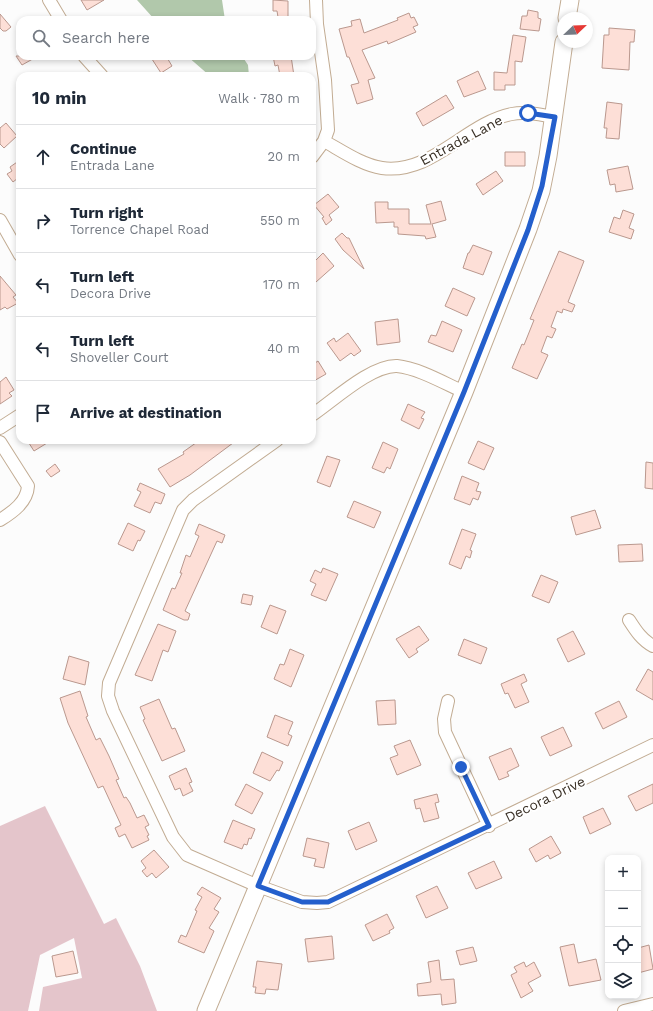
<!DOCTYPE html>
<html lang="en">
<head>
<meta charset="utf-8">
<style>
  :root { --surface:#fff; --page:#f2f2f3; --text:#1f2937; --muted:#747a83; --line:#e0e1e3 }
  body { margin:0; font-family:"Work Sans",sans-serif; background:var(--page); color:var(--text) }
  .controls { position:absolute; right:12px; bottom:12px; display:grid; overflow:hidden; border-radius:8px; box-shadow:0 2px 6px #0003 }
  .controls button { width:36px; height:36px; display:grid; place-items:center; padding:0; border:0; border-bottom:1px solid var(--line); background:var(--surface); color:var(--text); font:20px sans-serif }
  .compass { position:absolute; left:557px; top:12px; width:36px; height:36px; border-radius:50%; background:var(--surface); box-shadow:0 2px 6px #0003; rotate:67deg }
  .stop { position:absolute; width:12px; height:12px; margin:-9px; border:3px solid #245fcc; border-radius:50%; background:#fff }
  .stop.end { background:#245fcc; border-color:#fff; box-shadow:0 1px 4px #0008 }
  .list { margin:0; padding:0; list-style:none }
  h2 { display:flex; justify-content:space-between; align-items:center; height:52px; margin:0; padding:0 16px; font-size:17px }
  h2 small { font-size:13px; font-weight:400; color:var(--muted) }
  .list li { display:grid; grid-template-columns:26px 1fr auto; gap:12px; align-items:center; box-sizing:border-box; height:64px; padding:0 16px; border-top:1px solid var(--line) }
  .list b { display:block; font-size:15px; white-space:nowrap }
  .list p { margin:0; font-size:13px; white-space:nowrap; color:var(--muted) }
  .list em { font-size:13px; font-style:normal; color:var(--muted) }
  .icon { flex:none; width:22px; height:22px; fill:none; stroke:currentColor; stroke-width:2; stroke-linecap:round; stroke-linejoin:round }
  .map { position:relative; flex:none; width:653px; height:1011px; overflow:hidden }
  .search { position:absolute; background:var(--surface); box-shadow:0 2px 6px #0003; left:16px; top:16px; width:300px; height:44px; display:flex; align-items:center; gap:10px; box-sizing:border-box; padding:0 14px; border-radius:12px; color:var(--muted); font-size:15px }
  .panel { position:absolute; background:var(--surface); box-shadow:0 2px 6px #0003; left:16px; top:72px; width:300px; height:372px; border-radius:12px }
  .map>svg:first-child { display:block }
</style>
</head>
<body>
<div class="map">
<svg width="653" height="1011" viewBox="0 0 653 1011">
  <rect width="100%" height="100%" fill="#fcfcfc"/>
  <path fill="#e4c5cb" d="M45,806L104,924L116,918L140,966L157,1011H39L43,987L82,978L74,938L40,955L28,1011H0V826Z"/>
  <path fill="#b1c8ab" d="M137,0H222L225,20H155Z
    M187,56H242L248,65L249,76H210Z"/>
  <path fill="#fddfd7" stroke="#ba988e" d="M81,0H104L87,10Z
    M273,0L288,1V17H278L277,11H273Z
    M528,10L538,12V18L541,19L539,31L520,29L522,16H527Z
    M409,13L411,18L414,17L418,25L413,27L416,32L388,44L387,41L362,50L375,78L368,80L373,99L357,104L351,85L359,83L349,57H347L339,29L352,26L351,21L360,19L364,33L398,20L397,18Z
    M0,14L11,27L6,31H3L0,28Z
    M609,28L635,30L634,42H630L629,70L602,68L604,35H609Z
    M513,35L526,37L522,62L515,61V85H505V90H494V72L507,73Z
    M16,56H38L22,65Z
    M150,56H166L172,66L161,73Z
    M273,56H291L294,76H280L278,65L275,66Z
    M478,71L486,89L464,97L457,81Z
    M446,95L454,108L423,126L416,113Z
    M607,102L622,104L619,139L606,138L607,128H604Z
    M6,123L17,136L4,148L0,144V128Z
    M505,152H525V166H505Z
    M20,160V181L18,178L13,182L7,174L12,171L10,167Z
    M628,166L633,189L616,192L615,184L610,185L607,170Z
    M496,171L503,181L483,195L476,184Z
    M328,194L339,207L329,215L332,220L326,225L322,218L324,217L314,205Z
    M441,201L446,220L432,224L436,237L426,239L425,236L398,234V227H394V222L376,223L375,202H388V209H409V224H431L426,205Z
    M623,210L634,214L629,228L634,230L631,239L609,232L614,217L620,219Z
    M342,233L347,238H349L364,269L343,250L335,239Z
    M473,245L492,252L483,275L463,268L468,253H469Z
    M559,251L584,261L568,302L575,305L572,312L563,309L562,313L557,311L551,327L556,329L552,338L547,336L541,352L548,355L537,379L512,368L522,344L524,345L534,320L530,319Z
    M323,253L334,266L316,282L312,277V264Z
    M0,276L16,295L13,297L18,303L7,309L5,307L0,310Z
    M453,288L475,298L467,316L445,306Z
    M398,319L400,342L377,345L375,322Z
    M442,321L462,330L453,352L428,342L431,335L436,336Z
    M348,333L361,351L354,356L351,353L340,361L327,343L334,338L336,342Z
    M318,361L326,374L312,382V365Z
    M6,377L14,390L9,393L12,396L0,404V382Z
    M408,404L425,412L421,418L424,419L419,429L401,420Z
    M27,440H52L34,451Z
    M200,440H237L190,475L170,487L158,469L184,454L183,452Z
    M478,441L494,448L484,470L468,463Z
    M383,442L398,449L390,469L387,467L384,473L372,468Z
    M327,456L340,460L330,487L317,482Z
    M646,462L653,463V489L645,488Z
    M55,464L60,471L51,477L46,471Z
    M462,476L479,483L476,491L481,492L478,500L473,498L470,505L454,499Z
    M140,483L165,494L161,504L155,502L150,513L134,506L141,492L137,490Z
    M354,501L381,512L374,528L347,517Z
    M595,510L601,528L576,535L571,517Z
    M128,523L145,531L140,541L138,540L133,551L118,544Z
    M199,524L225,535L222,543L217,541L185,611L190,614L188,620H184L163,610L172,588L175,589L182,573H180L186,555L190,557L199,536L195,534Z
    M462,529L476,534L470,550L472,551L470,558L466,556L461,569L449,564Z
    M642,544L643,561L619,562L618,545Z
    M323,568L338,574L326,601L311,595L316,584L310,581L315,570L321,573Z
    M541,575L558,582L549,603L532,596Z
    M243,594L253,596L251,605L241,603Z
    M270,605L286,611L277,634L261,627Z
    M158,624L176,631L168,652L163,650L152,681L135,675Z
    M419,626L429,640L416,649L418,652L409,658L396,639Z
    M573,631L585,654L568,662L557,639Z
    M464,639L487,648L481,664L458,655Z
    M290,649L304,655L291,687L274,679L280,664L284,665Z
    M69,656L89,662L85,685L63,679Z
    M648,669L653,672V700L636,690Z
    M524,674L527,681L521,684L529,702L515,708L508,693L505,694L501,684Z
    M80,691L88,716L86,717L96,740L100,738L109,756L119,779L116,780L124,798L126,797L130,803L137,818L144,815L149,825L145,827L149,835L147,836L149,840L132,848L125,834L119,837L115,828L121,825L103,786L98,788L68,723L60,698Z
    M159,699L172,729L175,728L185,751L162,761L143,720L145,719L140,707Z
    M395,700L396,724L378,725L376,701Z
    M619,701L627,717L603,729L595,713Z
    M275,715L293,722L288,734L292,736L288,746L267,737Z
    M563,727L572,746L550,756L541,737Z
    M410,740L421,765L397,775L390,758L398,755L394,746Z
    M511,748L519,766L507,772L509,776L499,780L489,757Z
    M262,752L283,762L279,771L277,770L270,781L253,773Z
    M186,768L192,782L189,783L193,791L183,796L180,788L175,790L169,776Z
    M246,784L263,793L252,814L235,805Z
    M653,784V803L636,811L628,796Z
    M437,794L439,802L435,803L439,818L424,822L420,808L416,809L414,800Z
    M603,808L611,824L590,834L583,817Z
    M233,820L255,829L251,839L249,838L247,845L244,844L242,849L224,842Z
    M369,822L377,841L356,850L348,831Z
    M551,836L561,853L550,859L548,855L536,862L529,849Z
    M307,838L329,843L324,868L314,866L316,859L303,856Z
    M154,850L169,867L156,878L152,873L147,877L142,871L146,868L141,861Z
    M494,861L502,878L476,889L468,873Z
    M437,886L448,908L426,918L416,896Z
    M202,887L221,898L214,909L219,912L209,928L214,931L204,953L178,942L181,935L186,937L197,911L195,910L202,897L197,894Z
    M387,914L394,928L389,931L390,933L373,941L365,925Z
    M332,936L334,959L308,962L305,939Z
    M574,944L578,963L596,959L601,980L569,986L560,947Z
    M649,945L653,969L638,973V948Z
    M473,947L477,961L460,965L456,951Z
    M73,951L78,973L56,977L52,956Z
    M439,960L441,980L454,979L456,1003L442,1005L441,994L418,996L417,984L431,982L428,962Z
    M257,961L282,964L278,990L266,989L265,994L255,993L256,987H253Z
    M524,962L526,967L534,962L541,976L528,983L533,991L521,998L511,975L517,972L514,967Z"/>
  <g fill="none" stroke-linecap="round" stroke-linejoin="round">
    <defs>
      <path id="street" d="M49,0L61,20
        M84,56L102,76
        M324,141C342,151 362,165 382,168C432,175 466,123 512,114C526,111 541,115 555,117
        M312,157L324,141L328,130L325,80L317,24L316,0
        M0,220L20,255
        M312,415C333,401 371,365 397,366C418,368 444,383 464,392
        M0,428L20,415
        M277,440L193,500L183,510L109,683L108,696L113,711L173,837L187,855L258,886L302,902L317,903L328,902L653,745
        M0,442L28,486C27,502 13,512 0,520
        M629,620C636,631 642,640 653,646
        M448,701L444,719L445,732L489,826
        M624,1011L653,1004"/>
      <path id="secondary" d="M567,18L570,0
        M206,1011L464,392L528,229L541,191L548,156L564,42"/>
    </defs>
    <use href="#street" stroke="#c2ac93" stroke-width="14"/>
    <use href="#secondary" stroke="#c2ac93" stroke-width="19"/>
    <use href="#street" stroke="#fff" stroke-width="12"/>
    <use href="#secondary" stroke="#fff" stroke-width="17"/>
  </g>
  <g fill="none" stroke-linecap="round" stroke-linejoin="round">
    <path stroke="#245fcc" stroke-width="5" d="M461,767L489,826L328,902H302L258,886L464,392L528,230L542,186L555,117L528,113"/>
  </g>
  <g text-anchor="middle" dominant-baseline="central" stroke-width="4" stroke-linejoin="round" paint-order="stroke">
    <g font-size="14" fill="#393026" stroke="#fff">
      <text transform="translate(461 140) rotate(-28)">Entrada Lane</text>
      <text transform="translate(545 799) rotate(-26)">Decora Drive</text>
    </g>
  </g>
</svg>
<div class="controls">
<button>+</button>
<button>−</button>
<button><svg class="icon" aria-label="locate" viewBox="0 0 24 24"><circle cx="12" cy="12" r="6"/><path d="M12 2v4M12 18v4M2 12h4M18 12h4"/></svg></button>
<button><svg class="icon" aria-label="layers" viewBox="0 0 24 24"><path d="M12 4l9 5-9 5-9-5zM3 14l9 5 9-5"/></svg></button>
</div>
<svg class="compass" viewBox="-18 -18 36 36"><path d="M0-13l5 13h-10z" fill="#e53935"/><path d="M0 13l5-13h-10z" fill="#747a83"/></svg>
<div class="stop" style="left:528px;top:113px"></div>
<div class="stop end" style="left:461px;top:767px"></div>
<div class="search"><svg class="icon" aria-label="search" viewBox="0 0 24 24"><circle cx="10" cy="10" r="6"/><path d="M15 15l6 6"/></svg>Search here</div>
<section class="panel">
<h2>10 min<small>Walk · 780 m</small></h2>
<ul class="list">
<li><svg class="icon" aria-label="ahead" viewBox="0 0 24 24"><path d="M12 20V5M6 11l6-6 6 6"/></svg><div><b>Continue</b><p>Entrada Lane</p></div><em>20 m</em></li>
<li><svg class="icon" aria-label="right" viewBox="0 0 24 24"><path d="M7 20v-9h11M14 6l5 5-5 5"/></svg><div><b>Turn right</b><p>Torrence Chapel Road</p></div><em>550 m</em></li>
<li><svg class="icon" aria-label="left" viewBox="0 0 24 24"><path d="M17 20v-9H6M10 6l-5 5 5 5"/></svg><div><b>Turn left</b><p>Decora Drive</p></div><em>170 m</em></li>
<li><svg class="icon" aria-label="left" viewBox="0 0 24 24"><path d="M17 20v-9H6M10 6l-5 5 5 5"/></svg><div><b>Turn left</b><p>Shoveller Court</p></div><em>40 m</em></li>
<li><svg class="icon" aria-label="arrive" viewBox="0 0 24 24"><path d="M6 21V4h12l-3 4 3 4H6"/></svg><div><b>Arrive at destination</b></div></li>
</ul>
</section>
</div>
</body>
</html>
